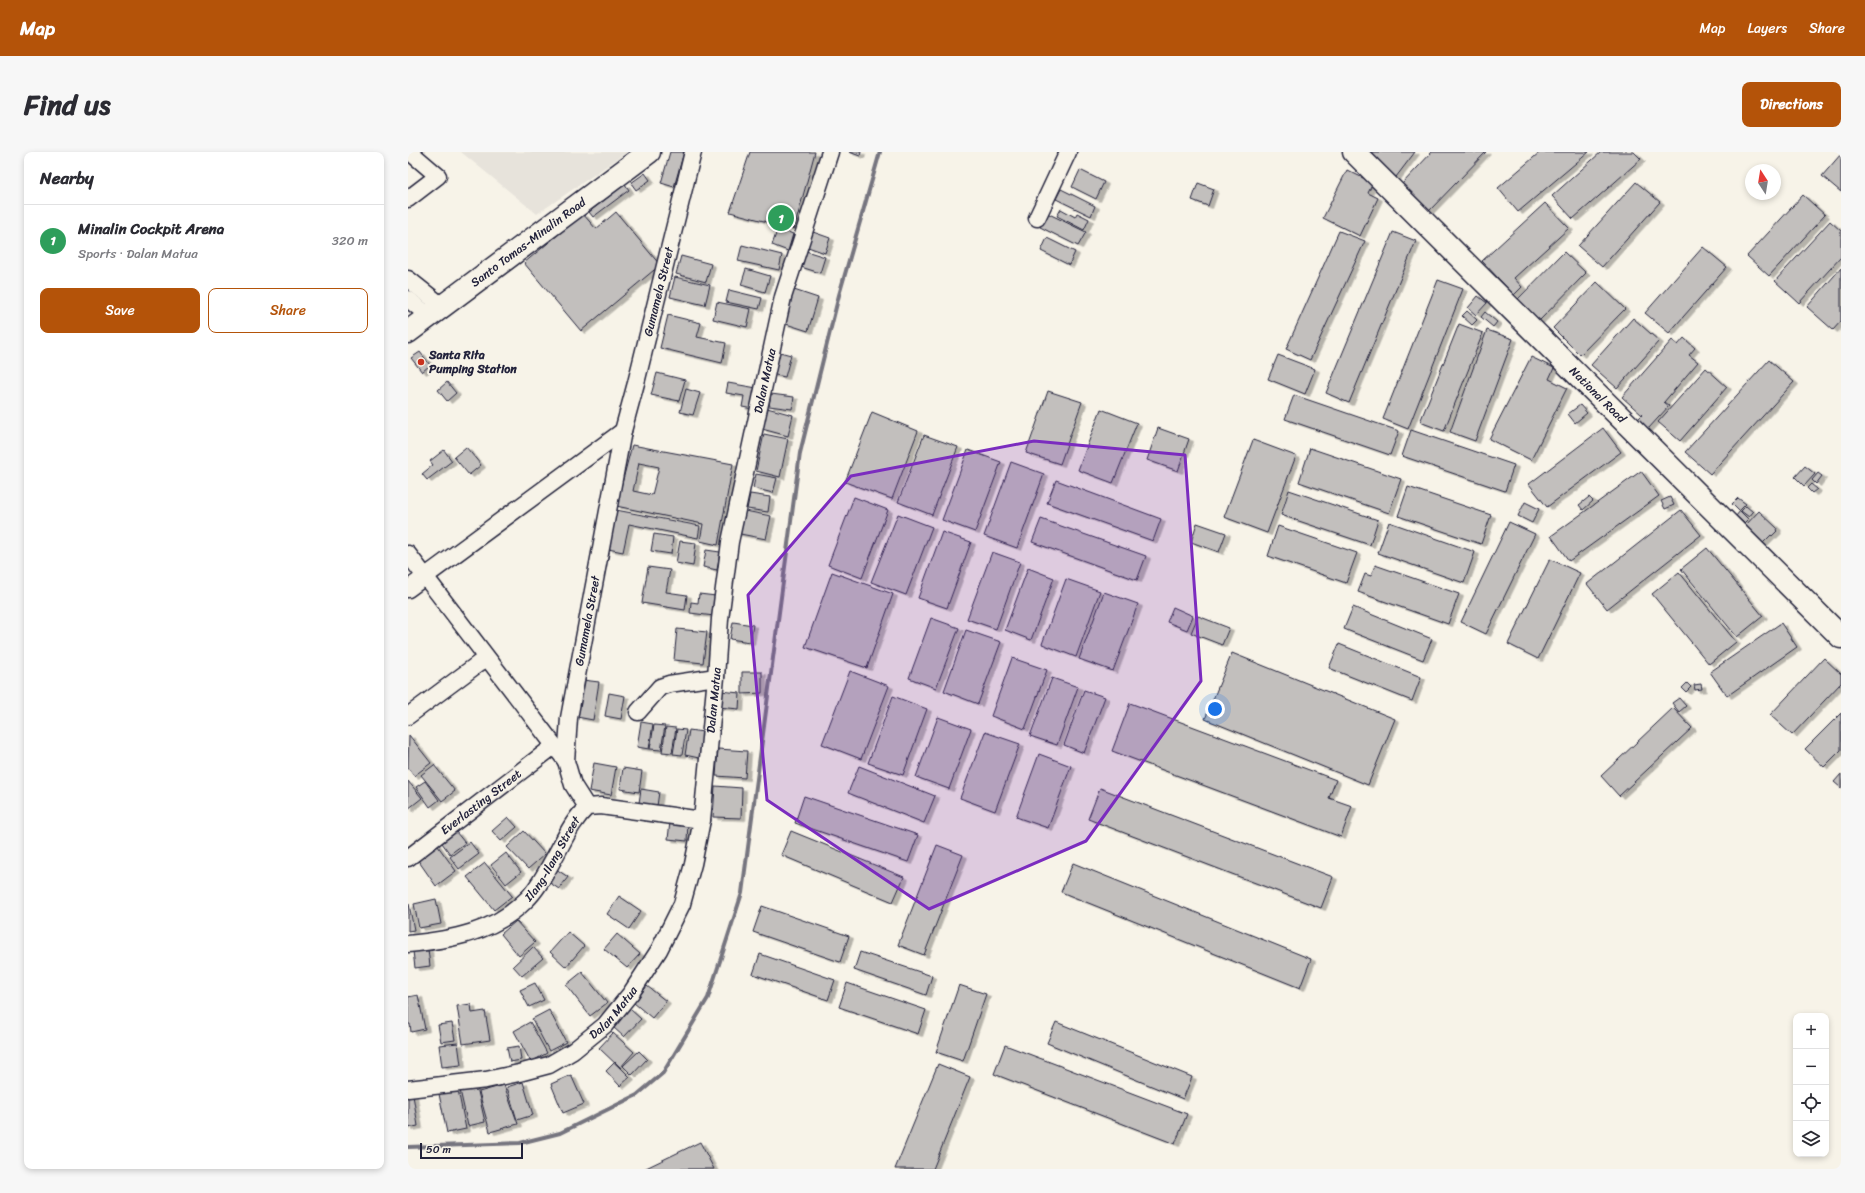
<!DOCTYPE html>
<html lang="en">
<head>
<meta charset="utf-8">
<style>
  :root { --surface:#fff; --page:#f7f7f7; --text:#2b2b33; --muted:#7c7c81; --line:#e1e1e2; --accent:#b45309 }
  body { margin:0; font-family:Sriracha,sans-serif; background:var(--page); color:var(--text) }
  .controls { position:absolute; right:12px; bottom:12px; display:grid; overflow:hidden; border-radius:8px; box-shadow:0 2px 6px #0003 }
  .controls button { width:36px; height:36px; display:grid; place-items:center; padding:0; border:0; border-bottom:1px solid var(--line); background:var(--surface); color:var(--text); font:20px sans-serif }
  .compass { position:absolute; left:1337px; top:12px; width:36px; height:36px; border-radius:50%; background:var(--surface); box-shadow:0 2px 6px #0003; rotate:348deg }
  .scale { position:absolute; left:12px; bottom:10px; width:103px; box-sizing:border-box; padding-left:4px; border:2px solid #22223b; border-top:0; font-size:11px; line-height:14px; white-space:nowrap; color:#22223b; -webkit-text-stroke:3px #f7f3e8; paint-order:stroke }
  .you { position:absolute; left:807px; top:557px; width:14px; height:14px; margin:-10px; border:3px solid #fff; border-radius:50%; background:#1a73e8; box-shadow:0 0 0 6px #1a73e833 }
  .badge { display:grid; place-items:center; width:26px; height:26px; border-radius:50%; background:var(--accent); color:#fff; font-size:13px; font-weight:700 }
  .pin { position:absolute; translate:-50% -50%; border:2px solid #fff; box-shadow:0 1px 4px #0006 }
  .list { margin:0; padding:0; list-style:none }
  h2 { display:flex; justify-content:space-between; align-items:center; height:52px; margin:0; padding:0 16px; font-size:17px }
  h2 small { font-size:13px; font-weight:400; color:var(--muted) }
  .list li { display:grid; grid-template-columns:26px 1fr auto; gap:12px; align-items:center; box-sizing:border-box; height:72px; padding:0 16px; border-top:1px solid var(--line) }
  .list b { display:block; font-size:15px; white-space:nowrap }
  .list p { margin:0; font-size:13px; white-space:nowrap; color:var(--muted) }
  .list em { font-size:13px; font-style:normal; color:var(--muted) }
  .actions { display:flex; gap:8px; padding:12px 16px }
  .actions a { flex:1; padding:9px 0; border:1px solid var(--accent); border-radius:8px; text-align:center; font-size:14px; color:var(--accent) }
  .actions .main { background:var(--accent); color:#fff }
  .icon { flex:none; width:22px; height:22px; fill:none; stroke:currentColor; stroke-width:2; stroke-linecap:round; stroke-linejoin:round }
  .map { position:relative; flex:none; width:1433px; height:1017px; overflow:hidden; border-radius:8px }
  header { display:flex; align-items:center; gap:24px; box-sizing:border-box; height:56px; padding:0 20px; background:var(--accent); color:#fff }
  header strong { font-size:19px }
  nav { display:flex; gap:22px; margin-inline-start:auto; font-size:14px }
  .intro { display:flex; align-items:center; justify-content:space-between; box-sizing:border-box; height:96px; padding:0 24px }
  h1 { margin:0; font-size:28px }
  .button { padding:10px 18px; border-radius:8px; background:var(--accent); color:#fff; font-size:14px; font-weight:700 }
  main { display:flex; gap:24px; padding:0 24px }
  aside { flex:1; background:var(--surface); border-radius:8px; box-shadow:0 2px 6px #0003 }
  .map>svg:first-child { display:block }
</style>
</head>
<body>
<header>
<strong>Map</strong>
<nav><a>Map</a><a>Layers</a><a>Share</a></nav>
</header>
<div class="intro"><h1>Find us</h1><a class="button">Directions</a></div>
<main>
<aside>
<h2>Nearby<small></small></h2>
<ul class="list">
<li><span class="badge" style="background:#2e9e5b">1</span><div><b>Minalin Cockpit Arena</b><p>Sports · Dalan Matua</p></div><em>320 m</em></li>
</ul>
<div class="actions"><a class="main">Save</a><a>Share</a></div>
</aside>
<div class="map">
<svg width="1433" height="1017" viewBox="0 0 1433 1017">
  <defs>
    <filter id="shadow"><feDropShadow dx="4.5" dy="2.5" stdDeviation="0" flood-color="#0004"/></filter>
  </defs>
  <rect width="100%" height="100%" fill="#f7f3e8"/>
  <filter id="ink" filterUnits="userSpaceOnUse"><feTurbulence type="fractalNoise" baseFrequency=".025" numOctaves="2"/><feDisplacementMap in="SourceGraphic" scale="8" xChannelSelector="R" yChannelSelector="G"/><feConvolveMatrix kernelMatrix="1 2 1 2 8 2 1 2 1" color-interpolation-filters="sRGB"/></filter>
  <g filter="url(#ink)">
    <path fill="#e7e3db" d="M53,0H219L129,62Z"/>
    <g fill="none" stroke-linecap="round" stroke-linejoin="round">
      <path stroke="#76747f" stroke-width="4" d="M0,995L112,991L152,981L229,943L255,921L300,846L334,741L392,301L431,143L472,0"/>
    </g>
    <path fill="#c2bfbd" stroke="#22223b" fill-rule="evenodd" filter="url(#shadow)" d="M262,0H276L266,35L253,31Z
      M342,0H407L386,77L322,60Z
      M441,0H453L452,4Z
      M954,0H1007L988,25Z
      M1024,0H1078L1021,59L994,32Z
      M1132,0H1181L1110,60L1090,36Z
      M1193,0H1226L1233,7L1165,67L1144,44Z
      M1433,2V40L1414,24Z
      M672,18L696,30L688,47L664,35Z
      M939,18L965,31L960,41L970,46L952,84L915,66Z
      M237,21L242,28L228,38L223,31Z
      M1228,30L1252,50L1194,115L1170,94Z
      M790,31L806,37L800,54L784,48Z
      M217,32L221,38L185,65L181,60Z
      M653,37L687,54L683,64L648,47Z
      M1395,43L1417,63L1361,124L1339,104Z
      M1137,51L1161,76L1106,126L1114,135L1106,143L1074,109Z
      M653,57L667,65L669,61L681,67L676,78L649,64Z
      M208,60L252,113L173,179L116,111L175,62L188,77Z
      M639,61L678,80L670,94L632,75Z
      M1422,69L1433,79V105L1391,151L1367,129Z
      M370,76L385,82L380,99L364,93Z
      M931,79L957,89L902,208L878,197Z
      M405,80L422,86L417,101L400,95Z
      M985,80L1008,89L941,251L918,241Z
      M639,86L667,100L661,113L633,99Z
      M334,93L374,103L371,118L330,109Z
      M1295,95L1319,115L1261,181L1237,161Z
      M398,99L417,105L412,121L393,115Z
      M1156,100L1178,121L1131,169L1109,148Z
      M273,104L303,112L298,130L268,122Z
      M1433,116V169L1425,178L1399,155Z
      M338,117L362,124L357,140L333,133Z
      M267,125L302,133L297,153L262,145Z
      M1030,128L1055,137L1000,277L975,267Z
      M1189,130L1217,157L1172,203L1145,176Z
      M321,138L354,146L351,157L318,150Z
      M386,138L410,146L400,179L375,171Z
      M1070,144L1079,151L1068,163L1060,156Z
      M309,150L343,157L339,175L305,167Z
      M1059,159L1069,168L1064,173L1054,164Z
      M1077,160L1089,170L1085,175L1073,165Z
      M260,163L293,171L289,185L318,191L314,211L252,196Z
      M1225,166L1251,189L1209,236L1183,213Z
      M1051,172L1075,181L1036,279L1012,270Z
      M1079,178L1105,187L1067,289L1042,280Z
      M1276,186L1287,196L1281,203L1290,210L1256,250L1261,254L1240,277L1229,268L1234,263L1214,245L1264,188L1270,193Z
      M368,199L383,203L377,225L363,222Z
      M12,200L22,213L14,220L3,206Z
      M870,203L907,217L897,242L860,227Z
      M1123,205L1146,216L1141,227L1159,236L1123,308L1081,287Z
      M1361,208L1386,230L1302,322L1277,300Z
      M1298,216L1319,235L1272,289L1250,270Z
      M249,221L277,228L271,249L243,243Z
      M39,230L48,241L39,249L30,238Z
      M320,231L349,236L345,257L334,255L336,244L318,241Z
      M278,237L292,241L285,263L272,260Z
      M640,239L674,250L652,312L618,301Z
      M363,242L386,245L384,257L361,254Z
      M886,243L991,279L982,303L877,267Z
      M1172,253L1179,261L1167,271L1160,262Z
      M359,256L385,263L380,284L354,277Z
      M693,257L729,271L705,331L670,318Z
      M464,260L510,279L484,347L437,330Z
      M750,276L781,287L770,319L739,308Z
      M1195,276L1213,300L1139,355L1121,332Z
      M1003,278L1106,313L1097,339L994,304Z
      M356,282L380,287L372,325L348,319Z
      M516,283L550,295L524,363L490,350Z
      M845,288L888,304L859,381L816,365Z
      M224,293L325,312L310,393L292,389L295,372L208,354ZM231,311L251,315L244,343L225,339Z
      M58,295L73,313L61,323L46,305Z
      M902,296L993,327L981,361L891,330Z
      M36,298L44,309L19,328L14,322L25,313L22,309Z
      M560,298L593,310L567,380L534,368Z
      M603,310L636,322L609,396L576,384Z
      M1397,314L1407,322L1396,334L1387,325Z
      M1233,319L1251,344L1161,409L1143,384Z
      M1410,321L1414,324L1408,332L1404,328Z
      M348,322L369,326L365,341L345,336Z
      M648,328L753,367L745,389L639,351Z
      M1403,332L1409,337L1404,341L1399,336Z
      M1000,335L1083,363L1073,392L990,364Z
      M881,338L970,368L962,393L873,363Z
      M342,342L362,345L360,360L339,357Z
      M446,345L480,358L454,426L420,413Z
      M1181,345L1185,349L1175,358L1171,353Z
      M1262,345L1266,353L1257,357L1253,349Z
      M1330,346L1338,352L1331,359L1324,352Z
      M1117,350L1131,357L1124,371L1110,364Z
      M1338,354L1345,360L1341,365L1333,359Z
      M208,358L292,374L290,386L221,372L215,400L200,397Z
      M332,358L363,364L358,387L327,381Z
      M1273,358L1293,383L1199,457L1179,432Z
      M1332,359L1340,367L1336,371L1328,364Z
      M1351,359L1369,376L1368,378L1369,379L1364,384L1363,383L1354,392L1336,375Z
      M490,362L524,375L498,443L463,430Z
      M633,367L738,404L729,428L624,390Z
      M981,370L1067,400L1056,431L970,401Z
      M1101,370L1127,382L1078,482L1053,470Z
      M789,371L818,381L811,400L783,390Z
      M870,374L949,401L938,431L860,404Z
      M534,380L563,390L539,456L510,446Z
      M246,382L265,385L263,402L243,399Z
      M272,389L288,391L285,414L268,411Z
      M1299,396L1355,464L1329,485L1273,417Z
      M298,398L312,400L309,418L295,415Z
      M584,400L612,410L588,477L559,467Z
      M1142,407L1172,421L1130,507L1100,492Z
      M967,413L1051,442L1040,472L950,440L957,422L963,424Z
      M240,415L262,418L258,440L279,443L277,458L234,451Z
      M620,416L646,426L623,488L597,478Z
      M424,420L485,442L459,516L397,495Z
      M1271,420L1328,490L1301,512L1244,442Z
      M658,427L692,439L668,505L634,492Z
      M696,440L730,452L705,519L671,507Z
      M291,442L308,444L306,464L282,461L283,450L290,451Z
      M765,455L785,464L779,478L759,470Z
      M945,455L1024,487L1015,508L936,477Z
      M790,464L821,476L814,493L783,481Z
      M523,466L551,476L528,536L501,526Z
      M325,470L345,473L342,490L322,487Z
      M1373,471L1389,495L1319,544L1302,520Z
      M269,477L299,480L295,511L266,508Z
      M558,478L593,490L570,552L536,539Z
      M931,492L1013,525L1004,549L921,516Z
      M824,501L987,567L960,633L797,567Z
      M604,506L639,518L617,577L583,564Z
      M1416,506L1433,522V531L1384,583L1362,563Z
      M442,519L481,534L453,607L414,592Z
      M334,520H354V541L334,542Z
      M644,526L670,535L649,593L622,584Z
      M175,528L191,530L185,568L169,565Z
      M1279,531L1283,535L1278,540L1274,536Z
      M1293,532L1294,537L1287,538L1286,533Z
      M676,538L697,545L676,601L656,593Z
      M312,539L332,541L331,557L310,555Z
      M201,541L217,544L213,567L197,564Z
      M485,544L519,557L495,623L460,611Z
      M1271,546L1278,554L1271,560L1264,551Z
      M722,551L928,628L921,646L944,654L933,685L704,599Z
      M1265,556L1284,576L1211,644L1193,624Z
      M1433,561V598L1416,615L1397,597Z
      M530,565L563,577L541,637L508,625Z
      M233,570L245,572L241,597L229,595Z
      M246,573L257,574L253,598L242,597Z
      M258,575L268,576L264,601L254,600Z
      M269,577L278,578L274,603L265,602Z
      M281,578L295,580L291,606L277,603Z
      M577,580L612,592L587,659L552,646Z
      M1,583L23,611L6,624L0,616Z
      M310,597L339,599L337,626L308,624Z
      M631,602L663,614L640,676L608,665Z
      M186,611L208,615L203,643L181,639Z
      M26,613L47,639L34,649L13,623Z
      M451,614L527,644L516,671L440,641Z
      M215,616L234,619L231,640L212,637Z
      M1433,622V636L1426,630Z
      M0,629L14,646L0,657Z
      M17,629L31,648L22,655L8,635Z
      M307,634L334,636L333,666L305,665Z
      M692,636L925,725L913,756L680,667Z
      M233,637L251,640L249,654L231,651Z
      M396,644L510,683L500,710L387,671Z
      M100,665L109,675L93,689L84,679Z
      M262,670L280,671L279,689L260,687Z
      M116,679L137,702L120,717L99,695Z
      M383,679L496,725L485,750L373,703Z
      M48,680L57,691L42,702L34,691Z
      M27,690L48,719L28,734L7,704Z
      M62,690L71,702L51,717L42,705Z
      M529,693L555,703L516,803L490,793Z
      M98,701L113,720L98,732L83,713Z
      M77,711L104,744L86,758L59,725Z
      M665,711L903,807L892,836L653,740Z
      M148,717L160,725L151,737L139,729Z
      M211,744L233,759L221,777L199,762Z
      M28,747L33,772L11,776L6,752Z
      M1,752L6,778L0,779V753Z
      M354,754L441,784L432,810L345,780Z
      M108,769L127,790L111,804L93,782Z
      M160,780L176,794L158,815L142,800Z
      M209,782L232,802L219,816L196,797Z
      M125,795L135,806L114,824L105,814Z
      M20,797L22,814L7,816L5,799Z
      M452,800L524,824L518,843L446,818Z
      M352,802L427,828L420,848L345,822Z
      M174,820L199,851L182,864L158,833Z
      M127,831L136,848L121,855L112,838Z
      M439,831L518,858L510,882L431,855Z
      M551,833L578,842L555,909L528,900Z
      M239,834L258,849L244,866L226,851Z
      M10,843L17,877L3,880L2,872H0V845Z
      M63,852L64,861L77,859L82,888L55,892L49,854Z
      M222,857L233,867L216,885L205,875Z
      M141,858L158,890L141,899L124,867Z
      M122,870L139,901L123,910L106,879Z
      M648,870L784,925L775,947L639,891Z
      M44,871L47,888L33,890L30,873Z
      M205,881L226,900L212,916L191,896Z
      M50,891L53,913L34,915L31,893Z
      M597,893L779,962L767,992L586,922Z
      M111,894L113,908L102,910L99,896Z
      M231,899L239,907L224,923L215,914Z
      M207,910L222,925L212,934L198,919Z
      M530,912L562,925L525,1017H487Z
      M163,923L176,952L155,961L143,932Z
      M115,930L125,963L109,968L99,935Z
      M96,933L110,972L82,980L71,940Z
      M69,935L77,970L60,974L52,938Z
      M50,938L58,977L39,981L31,942Z
      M5,943L10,974L0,976V944Z
      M292,990L306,1017H236Z"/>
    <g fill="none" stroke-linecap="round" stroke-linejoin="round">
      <defs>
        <g id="minor">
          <path d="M0,47L30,24L2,0"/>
          <path d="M629,66L660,0"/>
          <path d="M0,127L34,154"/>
          <path d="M0,147L21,164"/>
          <path d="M0,402L158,609"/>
          <path d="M0,437L215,279"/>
          <path d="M230,560L252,535L261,532L308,525"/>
          <path d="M0,564L78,506"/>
          <path id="s1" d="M179,655L165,633L158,609L161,566L215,279L228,231L285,0"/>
          <path id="s2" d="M0,706L146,594"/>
          <path id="s3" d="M0,792C43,788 86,780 117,749C129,738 137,722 145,708C156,689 163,670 179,655L193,654L294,668"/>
          <path id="s4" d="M0,937L78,928L111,921L141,913L165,899L197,873L223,841L251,798L274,752L285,712L294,668L308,525L312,467L322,390L375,145L422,0"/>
        </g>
        <g id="secondary">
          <path id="s5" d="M946,0L1433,485"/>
          <path id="s6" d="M0,180L241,0"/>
        </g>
      </defs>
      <use href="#minor" stroke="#22223b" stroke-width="19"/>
      <use href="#secondary" stroke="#22223b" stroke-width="25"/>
      <use href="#minor" stroke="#f7f3e8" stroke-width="16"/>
      <use href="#secondary" stroke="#f7f3e8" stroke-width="22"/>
    </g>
  </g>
  <path fill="#7b2cbf" fill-opacity="0.2" stroke="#7b2cbf" stroke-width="3" stroke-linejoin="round" d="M626,289L777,303L793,529L678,689L521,757L359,648L340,443L443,324Z"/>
  <circle fill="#c8321e" stroke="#f7f3e8" stroke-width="1.5" cx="13" cy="210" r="4"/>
  <g text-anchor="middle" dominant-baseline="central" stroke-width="4" stroke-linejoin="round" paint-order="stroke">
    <g font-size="12" fill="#22223b" stroke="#f7f3e8">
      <text stroke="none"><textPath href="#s6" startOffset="150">Santo Tomas-Minalin Road</textPath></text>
      <text stroke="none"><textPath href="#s1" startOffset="530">Gumamela Street</textPath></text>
      <text stroke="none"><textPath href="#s4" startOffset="887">Dalan Matua</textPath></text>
      <text stroke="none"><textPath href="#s5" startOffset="344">National Road</textPath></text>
      <text stroke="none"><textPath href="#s1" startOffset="193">Gumamela Street</textPath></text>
      <text stroke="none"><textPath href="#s4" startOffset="563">Dalan Matua</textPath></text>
      <text stroke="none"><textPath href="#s2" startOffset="92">Everlasting Street</textPath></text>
      <text stroke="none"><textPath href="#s3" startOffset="178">Ilang-Ilang Street</textPath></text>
      <text stroke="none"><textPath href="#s4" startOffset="227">Dalan Matua</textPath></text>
    </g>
    <g font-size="12" font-weight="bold" fill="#22223b" stroke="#f7f3e8" text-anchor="start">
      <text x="21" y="203">Santa Rita<tspan x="21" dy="14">Pumping Station</tspan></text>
    </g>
  </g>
</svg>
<div class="controls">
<button>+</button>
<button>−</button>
<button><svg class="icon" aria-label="locate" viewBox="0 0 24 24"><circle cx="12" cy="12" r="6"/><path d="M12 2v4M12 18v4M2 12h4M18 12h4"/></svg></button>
<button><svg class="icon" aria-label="layers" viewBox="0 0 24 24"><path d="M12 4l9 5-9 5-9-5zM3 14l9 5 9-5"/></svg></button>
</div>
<svg class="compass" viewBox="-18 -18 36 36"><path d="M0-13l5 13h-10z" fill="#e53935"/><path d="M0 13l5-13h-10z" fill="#7c7c81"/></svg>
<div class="scale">50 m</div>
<div class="you"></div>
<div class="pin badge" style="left:373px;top:66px;background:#2e9e5b">1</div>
</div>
</main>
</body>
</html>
